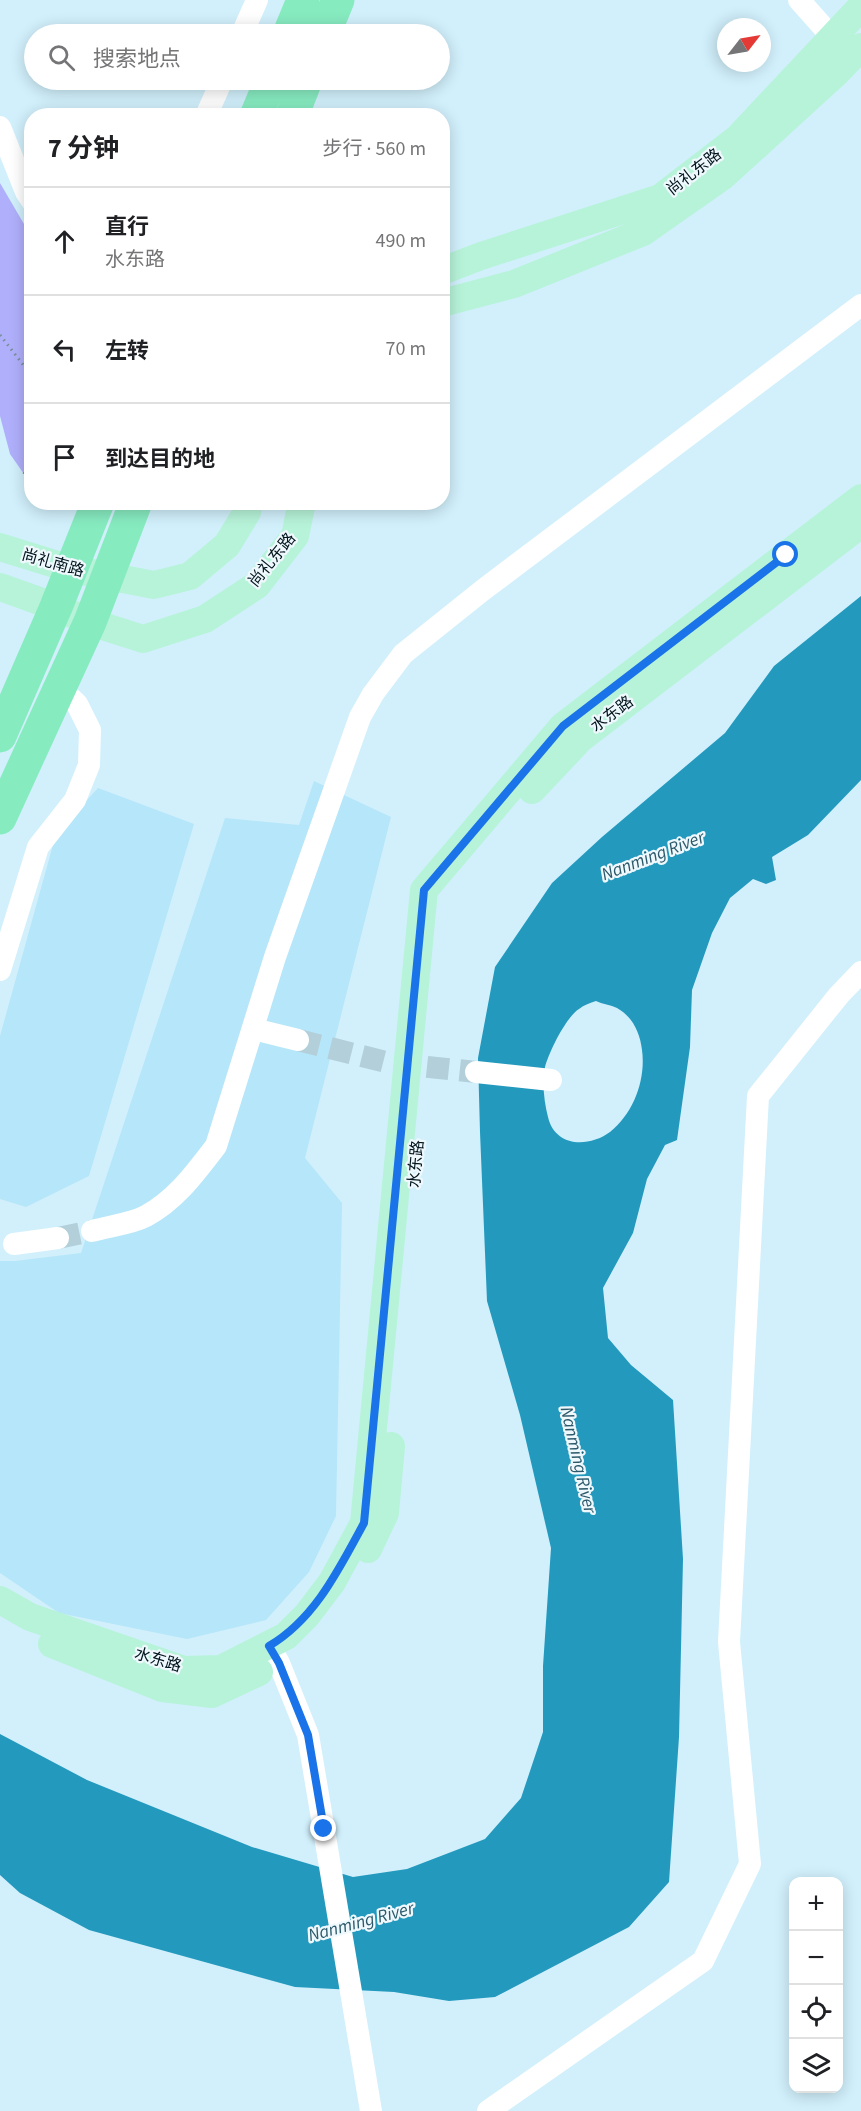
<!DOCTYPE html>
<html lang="zh">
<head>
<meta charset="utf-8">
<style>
  :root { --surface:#fff; --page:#f2f2f2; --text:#202124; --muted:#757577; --line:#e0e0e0 }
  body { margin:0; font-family:"Source Sans 3","Noto Sans SC",sans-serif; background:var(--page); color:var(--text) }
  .controls { position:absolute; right:18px; bottom:18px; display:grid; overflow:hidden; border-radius:12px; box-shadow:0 3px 15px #0003 }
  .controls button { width:54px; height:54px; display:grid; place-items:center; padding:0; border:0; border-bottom:2px solid var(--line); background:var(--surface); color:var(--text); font:30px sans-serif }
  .compass { position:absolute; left:717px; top:18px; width:54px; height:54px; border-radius:50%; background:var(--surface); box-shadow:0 3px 15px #0003; rotate:59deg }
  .stop { position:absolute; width:18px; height:18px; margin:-14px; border:4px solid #1a73e8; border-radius:50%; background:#fff }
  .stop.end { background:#1a73e8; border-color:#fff; box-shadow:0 2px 6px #0008 }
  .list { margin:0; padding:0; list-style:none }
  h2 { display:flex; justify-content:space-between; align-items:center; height:78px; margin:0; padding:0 24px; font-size:26px }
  h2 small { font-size:20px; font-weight:400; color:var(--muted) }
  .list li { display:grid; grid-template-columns:39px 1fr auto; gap:18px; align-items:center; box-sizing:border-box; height:108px; padding:0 24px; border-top:2px solid var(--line) }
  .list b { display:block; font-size:22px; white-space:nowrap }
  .list p { margin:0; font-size:20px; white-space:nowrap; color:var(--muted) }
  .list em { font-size:20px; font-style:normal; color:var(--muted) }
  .icon { flex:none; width:33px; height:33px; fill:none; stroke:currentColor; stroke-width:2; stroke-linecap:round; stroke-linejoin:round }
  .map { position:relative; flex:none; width:861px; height:2111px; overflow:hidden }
  .search { position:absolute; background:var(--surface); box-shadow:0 3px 15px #0003; left:24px; top:24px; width:426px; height:66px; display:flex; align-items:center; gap:15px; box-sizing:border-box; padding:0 21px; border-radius:33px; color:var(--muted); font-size:22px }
  .panel { position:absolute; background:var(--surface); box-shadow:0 3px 15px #0003; left:24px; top:108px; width:426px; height:402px; border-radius:24px }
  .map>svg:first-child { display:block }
</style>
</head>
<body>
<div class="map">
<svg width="861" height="2111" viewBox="0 0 861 2111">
  <rect width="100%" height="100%" fill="#d1f0fc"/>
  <path fill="#b6e6f9" d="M314,781L391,817L305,1158L342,1203L336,1516L309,1572L266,1620L187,1639L59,1613L0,1573V1261H15L81,1253L225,818L299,825Z
    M98,788L194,824L89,1176L26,1207L0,1199V1036L56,834Z"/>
  <path fill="#b0affb" d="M0,183L31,236V474H24L10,454L0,416Z"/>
  <path fill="#2399be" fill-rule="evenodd" d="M861,596V780L808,835L772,857L776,880L766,884L753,879L730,898L712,933L692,990L690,1047L677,1140L665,1145L647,1179L633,1233L603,1288L608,1338L631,1365L673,1400L683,1559L679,1737L669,1882L629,1927L495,1997L449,2001L394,1992L295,1987L89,1930L20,1893L0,1875V1734L87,1780L252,1847L353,1877L407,1869L485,1839L521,1798L543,1732V1666L551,1548L520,1415L487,1301L480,1132L478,1058L495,967L552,883L602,837L725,733L774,666ZM596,1001C602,1004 611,1005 617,1008C633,1017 640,1033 642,1050C646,1079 634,1113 610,1132C588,1148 555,1147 548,1117C544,1101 542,1084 545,1067C549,1052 566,1017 579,1009C584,1005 590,1003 596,1001Z"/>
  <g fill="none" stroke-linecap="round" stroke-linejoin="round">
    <path stroke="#b2cfda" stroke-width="22" stroke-dasharray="22 11" stroke-linecap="butt" d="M298,1040L390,1063L476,1072
      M58,1238L92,1231"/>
    <path stroke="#768f9a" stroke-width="3" stroke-dasharray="1.5 4.5" stroke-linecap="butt" d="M0,335L32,376
      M24,474L32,453"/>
    <path stroke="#fff" stroke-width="22" d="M799,0L832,37L847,47
      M242,34L257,0
      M206,116L222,80
      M0,127L26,192L32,201
      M0,970L38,847L75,800L89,765L90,730L77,704L60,688
      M253,1029L298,1040
      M476,1072L551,1080
      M92,1231C109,1226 131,1224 146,1216C176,1200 196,1172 216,1146L275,957L360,717L373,694L403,654L483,590L861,305
      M14,1244L58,1238
      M269,1646L279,1663L308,1735L371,2111
      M488,2111L703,1961L750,1864L729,1642L758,1096L839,995L861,972"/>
    <path stroke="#b7f3d9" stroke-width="28" d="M442,271L481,256L660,198L738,138L861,7
      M442,303L514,284L643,232L723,176L836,73L861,47
      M0,547L71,569L154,585L190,576L227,545L247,512L249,502
      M0,587L56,607L90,622L143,639L205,619L257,585L295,536L302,502
      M532,790L580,739L861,524
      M368,1549L385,1513L391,1446
      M0,1600L30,1617L184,1670L221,1669L286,1636L307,1615L332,1582L364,1523L424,890L563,726L861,498
      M52,1644L162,1688L212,1694L259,1672"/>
    <path stroke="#87ebc0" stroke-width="33" d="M289,34L303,0
      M324,34L338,0
      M256,116L271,80
      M292,116L306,80
      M0,736L56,607L98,502
      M0,818L90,622L136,502"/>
  </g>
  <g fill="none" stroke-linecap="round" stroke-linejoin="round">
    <path stroke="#1a73e8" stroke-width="8" d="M324,1829L308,1735L279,1663L269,1646C315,1619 339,1569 364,1523L424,890L563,726L786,555"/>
  </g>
  <g text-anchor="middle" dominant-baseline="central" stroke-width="4.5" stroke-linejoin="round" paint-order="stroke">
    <g font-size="16" fill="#02141c" stroke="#eff9fd">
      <text transform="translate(694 172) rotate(-38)">尚礼东路</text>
      <text transform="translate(272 560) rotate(-51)">尚礼东路</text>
      <text transform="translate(53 563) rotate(16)">尚礼南路</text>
      <text transform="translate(612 714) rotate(-37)">水东路</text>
      <text transform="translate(416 1164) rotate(-85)">水东路</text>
      <text transform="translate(158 1660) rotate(17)">水东路</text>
    </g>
    <g font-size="18" font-style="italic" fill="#2c596a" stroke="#eff9fd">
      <text transform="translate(653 856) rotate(-21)">Nanming River</text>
      <text transform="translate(578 1460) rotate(77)">Nanming River</text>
      <text transform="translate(361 1922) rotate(-15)">Nanming River</text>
    </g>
  </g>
</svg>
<div class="controls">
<button>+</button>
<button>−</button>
<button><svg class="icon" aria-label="locate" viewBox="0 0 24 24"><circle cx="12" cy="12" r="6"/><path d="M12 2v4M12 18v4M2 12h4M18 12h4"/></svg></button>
<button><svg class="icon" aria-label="layers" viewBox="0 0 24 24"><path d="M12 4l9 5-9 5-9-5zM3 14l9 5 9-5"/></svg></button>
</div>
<svg class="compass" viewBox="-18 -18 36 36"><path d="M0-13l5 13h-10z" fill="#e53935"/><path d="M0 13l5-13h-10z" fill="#757577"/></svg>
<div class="stop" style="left:786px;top:555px"></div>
<div class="stop end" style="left:324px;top:1829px"></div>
<div class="search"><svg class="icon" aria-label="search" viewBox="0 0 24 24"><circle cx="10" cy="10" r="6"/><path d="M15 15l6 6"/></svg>搜索地点</div>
<section class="panel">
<h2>7 分钟<small>步行 · 560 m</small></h2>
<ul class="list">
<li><svg class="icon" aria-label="ahead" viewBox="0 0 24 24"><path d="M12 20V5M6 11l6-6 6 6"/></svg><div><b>直行</b><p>水东路</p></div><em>490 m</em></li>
<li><svg class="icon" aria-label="left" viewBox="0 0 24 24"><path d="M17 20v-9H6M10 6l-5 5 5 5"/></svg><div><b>左转</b></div><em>70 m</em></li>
<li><svg class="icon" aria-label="arrive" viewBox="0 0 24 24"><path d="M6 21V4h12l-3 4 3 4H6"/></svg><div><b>到达目的地</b></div></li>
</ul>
</section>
</div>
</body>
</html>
